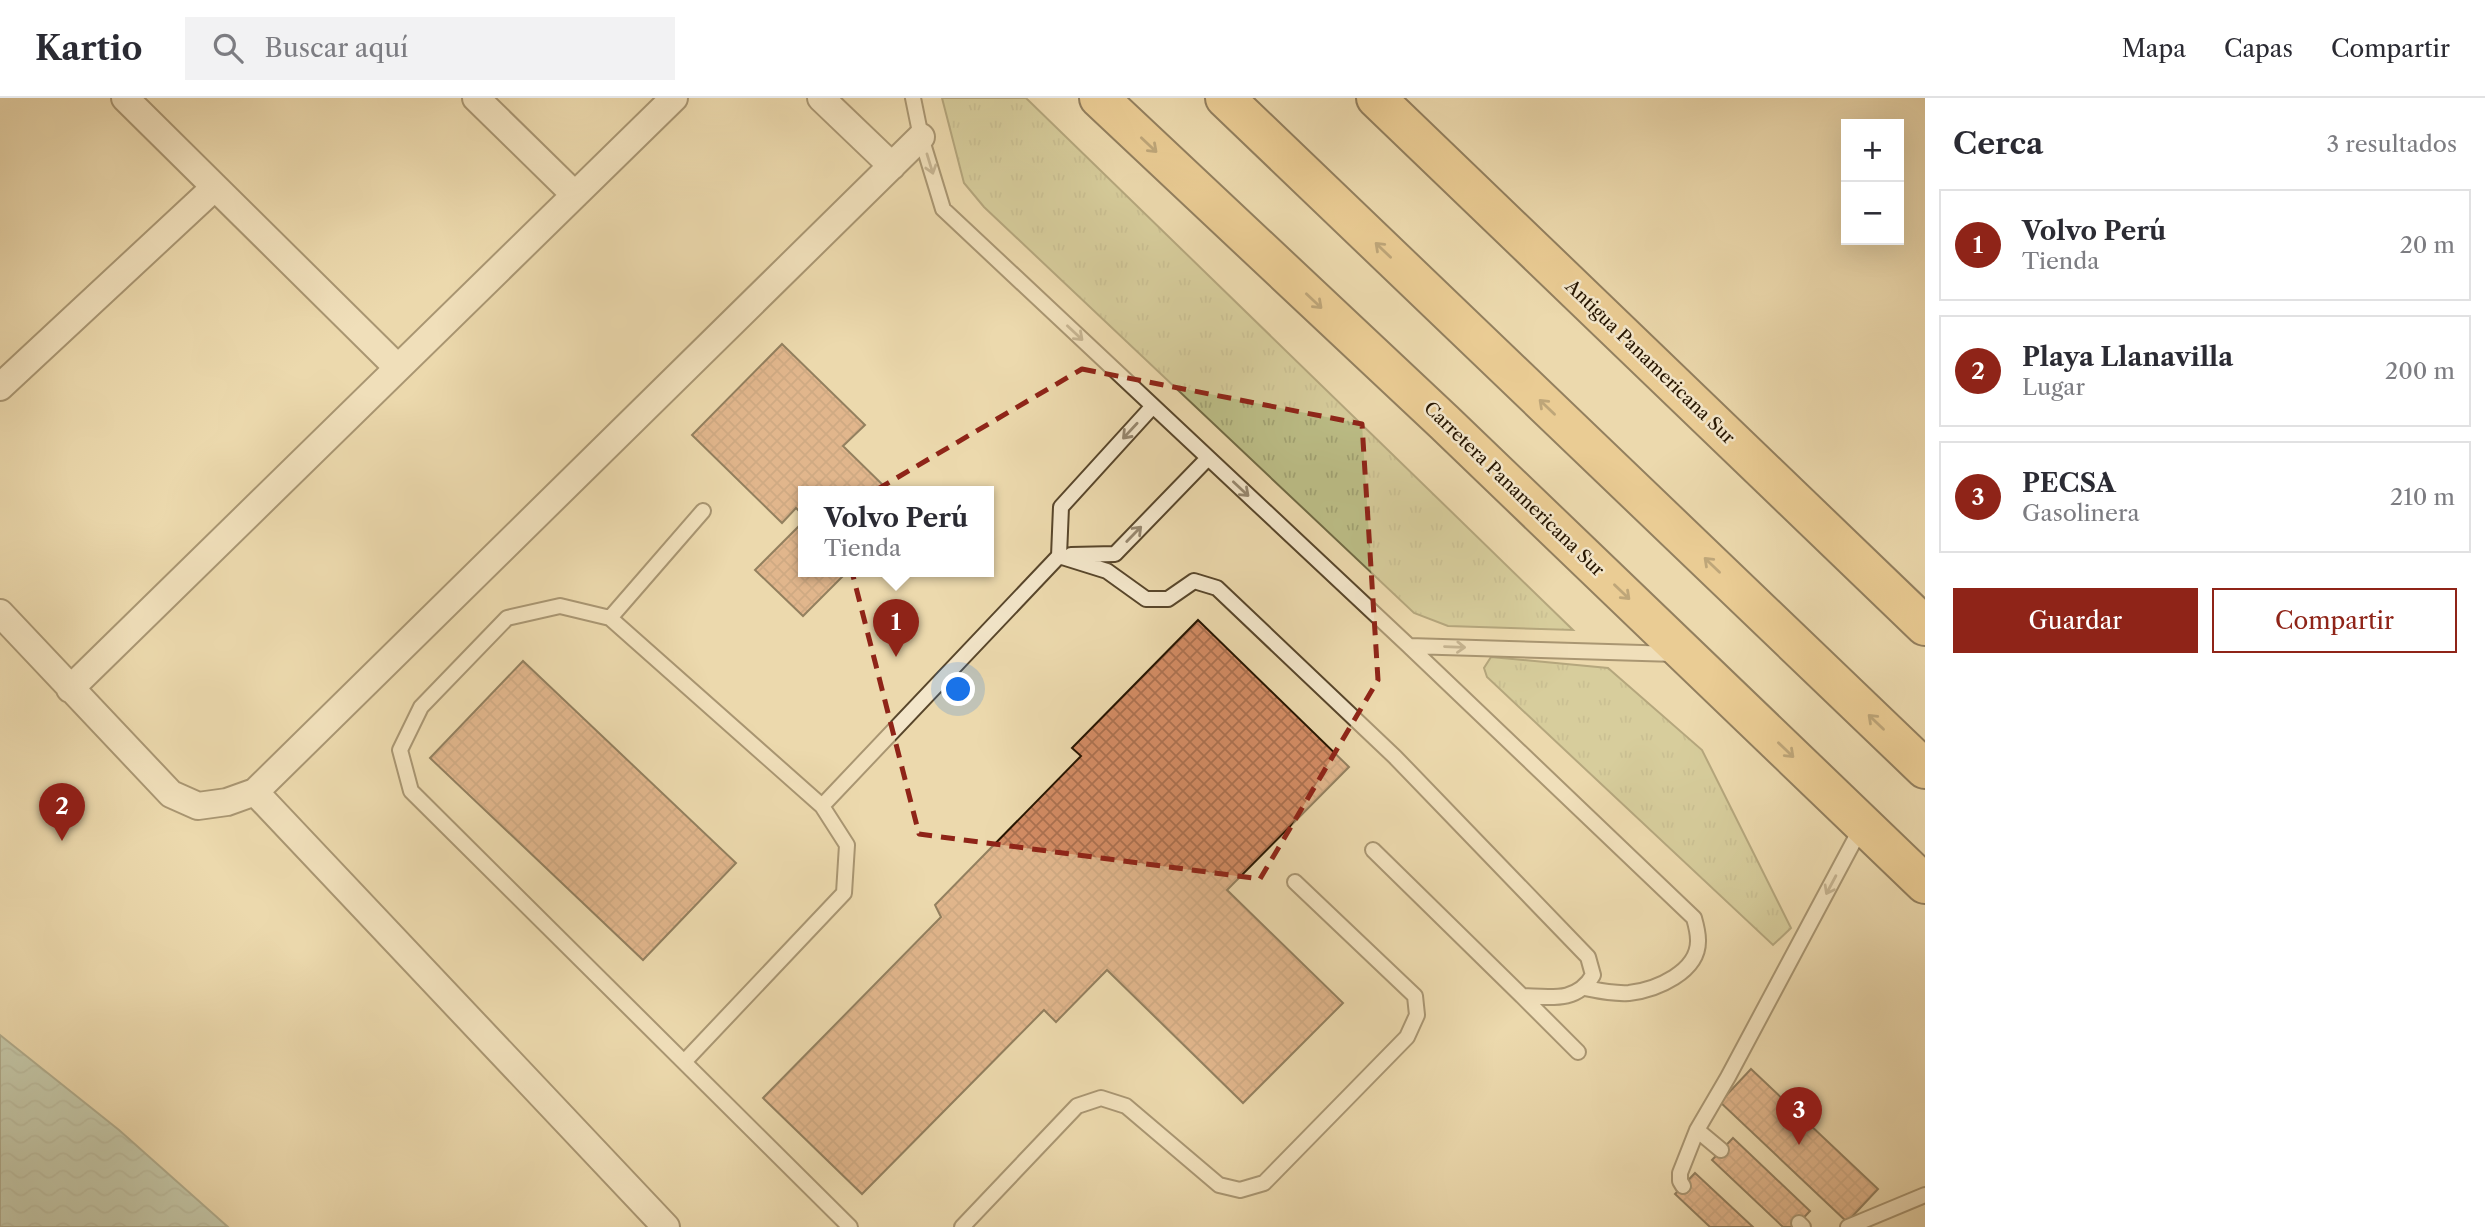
<!DOCTYPE html>
<html lang="es">
<head>
<meta charset="utf-8">
<style>
  :root { --surface:#fff; --page:#f2f2f3; --text:#2b2b33; --muted:#7c7c81; --line:#e1e1e2; --accent:#8f2418 }
  body { margin:0; font-family:"Libre Caslon Text",serif; background:var(--page); color:var(--text) }
  .controls { position:absolute; right:21px; top:21px; display:grid; overflow:hidden; border-radius:0px; box-shadow:0 7px 28px #0002 }
  .controls button { width:63px; height:63px; display:grid; place-items:center; padding:0; border:0; border-bottom:2px solid var(--line); background:var(--surface); color:var(--text); font:35px sans-serif }
  .you { position:absolute; left:959px; top:592px; width:24px; height:24px; margin:-18px; border:5px solid #fff; border-radius:50%; background:#1a73e8; box-shadow:0 0 0 10px #1a73e833 }
  .badge { display:grid; place-items:center; width:46px; height:46px; border-radius:50%; background:var(--accent); color:#fff; font-size:23px; font-weight:700 }
  .pin { position:absolute; translate:-50% -58px; filter:drop-shadow(0 2px 4px #0008) }
  .pin::after { content:''; position:absolute; top:37px; width:24px; height:21px; background:inherit; clip-path:polygon(0 0,100% 0,50% 100%) }
  .popup { position:absolute; left:798px; top:388px; width:196px; height:91px; box-sizing:border-box; display:grid; place-content:center; border-radius:0px; background:var(--surface); filter:drop-shadow(0 2px 5px #0005); font-size:23px; white-space:nowrap; color:var(--muted) }
  .popup b { font-size:26px; color:var(--text) }
  .popup::after { content:''; position:absolute; left:50%; top:100%; margin-left:-14px; border:14px solid transparent; border-top-color:var(--surface) }
  .list { margin:0; padding:0; list-style:none }
  h2 { display:flex; justify-content:space-between; align-items:center; height:91px; margin:0; padding:0 28px; font-size:30px }
  h2 small { font-size:23px; font-weight:400; color:var(--muted) }
  .list li { display:grid; grid-template-columns:46px 1fr auto; gap:21px; align-items:center; box-sizing:border-box; height:112px; margin:0 14px 14px; padding:0 14px; border:2px solid var(--line); border-radius:0px }
  .list b { display:block; font-size:26px; white-space:nowrap }
  .list p { margin:0; font-size:23px; white-space:nowrap; color:var(--muted) }
  .list em { font-size:23px; font-style:normal; color:var(--muted) }
  .actions { display:flex; gap:14px; padding:21px 28px }
  .actions a { flex:1; padding:16px 0; border:2px solid var(--accent); border-radius:0px; text-align:center; font-size:24px; color:var(--accent) }
  .actions .main { background:var(--accent); color:#fff }
  .icon { flex:none; width:38px; height:38px; fill:none; stroke:currentColor; stroke-width:2; stroke-linecap:round; stroke-linejoin:round }
  .map { position:relative; flex:none; width:1925px; height:1129px; overflow:hidden }
  header { display:flex; align-items:center; gap:42px; box-sizing:border-box; height:98px; padding:0 35px; background:var(--surface); border-bottom:2px solid var(--line) }
  header strong { font-size:33px }
  nav { display:flex; gap:38px; margin-inline-start:auto; font-size:24px }
  .search { width:490px; height:63px; background:var(--page); display:flex; align-items:center; gap:18px; box-sizing:border-box; padding:0 24px; border-radius:0px; color:var(--muted); font-size:26px }
  main { display:flex }
  aside { flex:1; background:var(--surface) }
  .map>svg:first-child { display:block }
</style>
</head>
<body>
<header>
<strong>Kartio</strong>
<div class="search"><svg class="icon" aria-label="search" viewBox="0 0 24 24"><circle cx="10" cy="10" r="6"/><path d="M15 15l6 6"/></svg>Buscar aquí</div>
<nav><a>Mapa</a><a>Capas</a><a>Compartir</a></nav>
</header>
<main>
<div class="map">
<svg width="1925" height="1129" viewBox="0 0 1925 1129">
  <defs>
    <pattern id="grass-tufts" width="24" height="20" patternUnits="userSpaceOnUse" patternTransform="scale(1.75)"><rect width="24" height="20" fill="#bcbe87"/><path d="M3 7l-1-3M5 7V3M7 7l1-3M15 17l-1-3M17 17v-4M19 17l1-3" fill="none" stroke="#a1a273"/></pattern>
    <pattern id="water-waves" width="16" height="10" patternUnits="userSpaceOnUse" patternTransform="scale(1.75)"><rect width="16" height="10" fill="#99baac"/><path d="M0 5q4-4 8 0t8 0" fill="none" stroke="#849f92"/></pattern>
    <pattern id="building-cross-hatch" width="8" height="8" patternUnits="userSpaceOnUse" patternTransform="scale(1.75)"><rect width="8" height="8" fill="#d38c64"/><path d="M0 0l8 8M0 8l8-8" fill="none" stroke="#ab7150"/></pattern>
  </defs>
  <rect width="100%" height="100%" fill="#ecd9ad"/>
  <filter id="stains"><feTurbulence type="fractalNoise" baseFrequency=".00286" numOctaves="4"/><feColorMatrix values="0 0 0 0 .2 0 0 0 0 .09 0 0 0 0 .02 0 0 0 .5 -.17"/></filter>
  <radialGradient id="worn" r=".72"><stop offset=".6" stop-color="#630" stop-opacity="0"/><stop offset="1" stop-color="#630" stop-opacity=".3"/></radialGradient>
  <path fill="url(#grass-tufts)" stroke="#716a44" stroke-width="2" d="M942,0H1026L1573,532L1448,528L1414,515L984,109L964,85Z
    M1491,559L1608,570L1702,652L1791,830L1773,847L1487,579L1484,570Z"/>
  <path fill="url(#water-waves)" stroke="#6b7867" stroke-width="2" d="M0,937L119,1032L228,1129H0Z"/>
  <path fill="url(#building-cross-hatch)" stroke="#261500" stroke-width="2" d="M782,246L865,327L843,348L889,393H803V417L796,410L782,425L692,337Z
    M803,424V473H848L803,518L755,472Z
    M1198,522L1349,669L1227,792L1343,905L1243,1005L1107,872L1056,924L1044,912L862,1096L763,1000L941,819L935,807L1081,658L1072,650Z
    M523,563L736,765L643,862L430,660Z
    M1751,971L1878,1091L1847,1124L1720,1004Z
    M1733,1040L1810,1113L1795,1129H1783L1712,1062Z
    M1695,1075L1753,1129H1710L1675,1096Z"/>
  <g fill="none" stroke-linecap="round" stroke-linejoin="round">
    <defs>
      <path id="lane" d="M913,0L921,39L943,111L1409,548L1676,556
        M1071,457L1115,456L1208,360
        M1059,458L1107,473L1146,501H1168L1194,483L1217,490L1395,659L1588,859L1593,877C1577,905 1550,899 1522,898L1373,752
        M610,520L703,413
        M1409,548L1694,820C1696,827 1698,834 1698,842C1699,874 1656,892 1629,895C1614,896 1600,893 1585,890
        M822,708L1059,458L1061,409L1153,308
        M1522,898L1578,954
        M684,964L844,795L847,747L822,708L610,520L560,508L507,520L421,609L400,652L411,693L850,1129
        M1697,1032L1721,1052
        M1683,1088L1680,1083V1075L1697,1032L1728,979L1862,728
        M1799,1125L1803,1129
        M962,1129L1077,1008L1101,1000L1126,1008L1219,1087L1240,1092L1264,1085L1407,939L1417,917L1415,898L1295,784
        M1848,1129L1925,1097"/>
      <path id="street" d="M125,0L398,270
        M476,0L575,97
        M821,0L892,68
        M0,289L215,89
        M0,515L171,696L198,708L227,704L255,694L921,39
        M70,591L674,0
        M255,694L666,1129"/>
      <path id="primary" d="M1376,0L1925,528"/>
      <path id="highway" d="M1099,0L1444,324L1925,786
        M1225,0L1925,671"/>
    </defs>
    <use href="#lane" stroke="#58462b" stroke-width="18"/>
    <use href="#street" stroke="#58462b" stroke-width="30"/>
    <use href="#primary" stroke="#261500" stroke-width="42"/>
    <use href="#highway" stroke="#261500" stroke-width="42"/>
    <use href="#lane" stroke="#f3e6ca" stroke-width="14"/>
    <use href="#street" stroke="#f3e6ca" stroke-width="26"/>
    <use href="#primary" stroke="#e6bc76" stroke-width="38"/>
    <use href="#highway" stroke="#e6bc76" stroke-width="38"/>
  </g>
  <defs><path id="oneway-shaft" d="M-6 0H5M1.5-3L5.5 0L1.5 3" fill="none" stroke-width="1.6" stroke-linecap="round" stroke-linejoin="round" transform="scale(1.75)"/></defs>
  <g stroke="#86683b">
    <use href="#oneway-shaft" transform="translate(1149 47) rotate(43)"/>
    <use href="#oneway-shaft" transform="translate(1383 152) rotate(-136)"/>
    <use href="#oneway-shaft" transform="translate(1314 203) rotate(43)"/>
    <use href="#oneway-shaft" transform="translate(1547 309) rotate(-136)"/>
    <use href="#oneway-shaft" transform="translate(1712 467) rotate(-136)"/>
    <use href="#oneway-shaft" transform="translate(1622 494) rotate(44)"/>
    <use href="#oneway-shaft" transform="translate(1876 624) rotate(-136)"/>
    <use href="#oneway-shaft" transform="translate(1786 652) rotate(44)"/>
  </g>
  <g stroke="#97886f">
    <use href="#oneway-shaft" transform="translate(930 66) rotate(73)"/>
    <use href="#oneway-shaft" transform="translate(1075 235) rotate(43)"/>
    <use href="#oneway-shaft" transform="translate(1130 333) rotate(133)"/>
    <use href="#oneway-shaft" transform="translate(1241 391) rotate(43)"/>
    <use href="#oneway-shaft" transform="translate(1134 436) rotate(-46)"/>
    <use href="#oneway-shaft" transform="translate(1455 549) rotate(2)"/>
    <use href="#oneway-shaft" transform="translate(1831 787) rotate(118)"/>
  </g>
  <path d="M0 0H1925V1129H0ZM1082,271L1362,326L1378,582L1260,781L919,736L837,415Z" fill="#ecd9ad" fill-opacity=".55" fill-rule="evenodd"/>
  <path fill="none" stroke="#8f2418" stroke-width="5" stroke-dasharray="14 9" stroke-linejoin="round" d="M1082,271L1362,326L1378,582L1260,781L919,736L837,415Z"/>
  <g text-anchor="middle" dominant-baseline="central" stroke-width="5" stroke-linejoin="round" paint-order="stroke">
    <g font-size="18" fill="#261500" stroke="#f3e6ca">
      <text transform="translate(1650 264) rotate(44)">Antigua Panamericana Sur</text>
      <text transform="translate(1514 391) rotate(44)">Carretera Panamericana Sur</text>
    </g>
  </g>
  <rect width="100%" height="100%" filter="url(#stains)"/>
  <rect width="100%" height="100%" fill="url(#worn)"/>
</svg>
<div class="controls">
<button>+</button>
<button>−</button>
</div>
<div class="you"></div>
<div class="pin badge" style="left:896px;top:559px">1</div>
<div class="popup"><b>Volvo Perú</b>Tienda</div>
<div class="pin badge" style="left:62px;top:743px">2</div>
<div class="pin badge" style="left:1799px;top:1047px">3</div>
</div>
<aside>
<h2>Cerca<small>3 resultados</small></h2>
<ul class="list">
<li><span class="badge">1</span><div><b>Volvo Perú</b><p>Tienda</p></div><em>20 m</em></li>
<li><span class="badge">2</span><div><b>Playa Llanavilla</b><p>Lugar</p></div><em>200 m</em></li>
<li><span class="badge">3</span><div><b>PECSA</b><p>Gasolinera</p></div><em>210 m</em></li>
</ul>
<div class="actions"><a class="main">Guardar</a><a>Compartir</a></div>
</aside>
</main>
</body>
</html>
